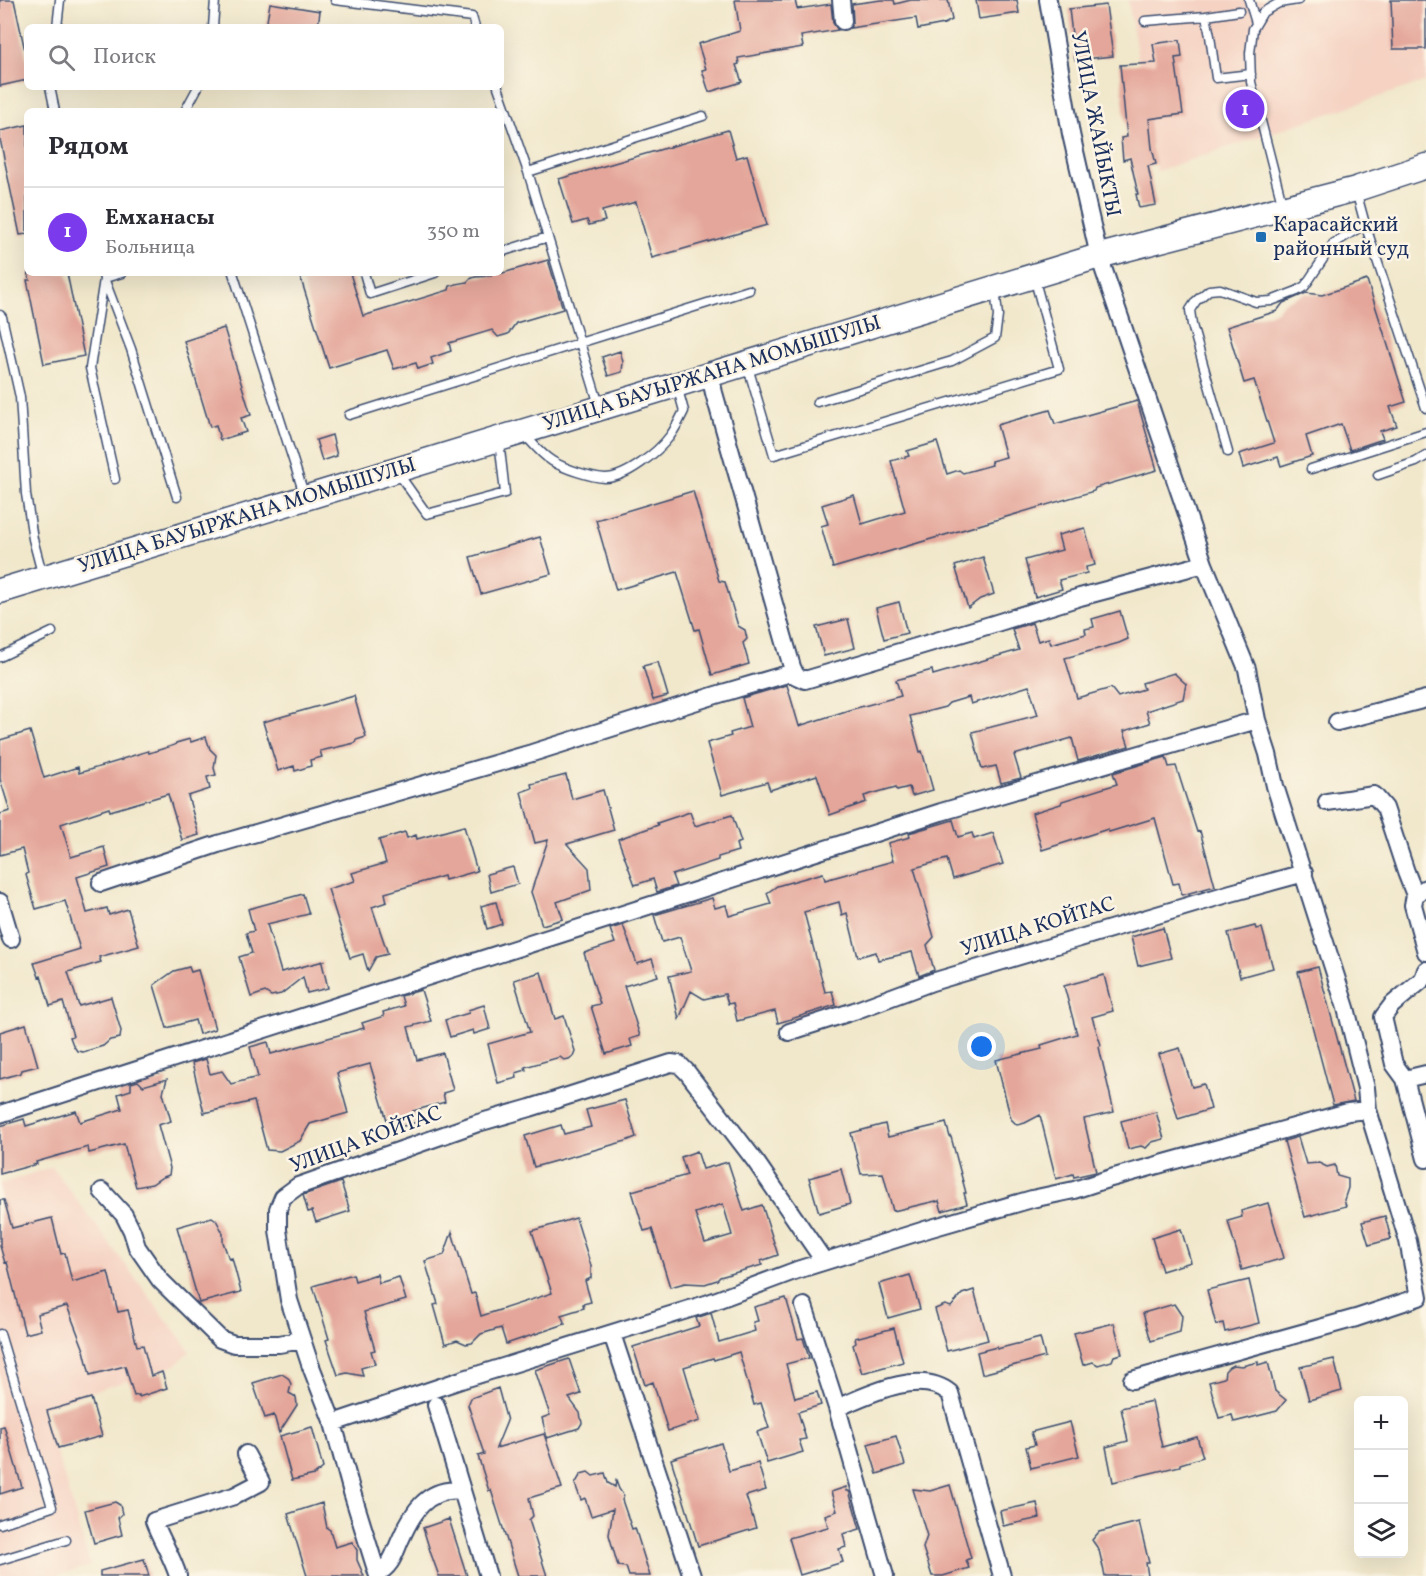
<!DOCTYPE html>
<html lang="ru">
<head>
<meta charset="utf-8">
<style>
  :root { --surface:#fff; --page:#f7f7f7; --text:#2b2b33; --muted:#7c7c81; --line:#e1e1e2; --accent:#7c3aed }
  body { margin:0; font-family:Vollkorn,serif; background:var(--page); color:var(--text) }
  .controls { position:absolute; right:18px; bottom:18px; display:grid; overflow:hidden; border-radius:9px; box-shadow:0 6px 24px #0002 }
  .controls button { width:54px; height:54px; display:grid; place-items:center; padding:0; border:0; border-bottom:2px solid var(--line); background:var(--surface); color:var(--text); font:30px sans-serif }
  .you { position:absolute; left:982px; top:1047px; width:21px; height:21px; margin:-15px; border:4px solid #fff; border-radius:50%; background:#1a73e8; box-shadow:0 0 0 9px #1a73e833 }
  .badge { display:grid; place-items:center; width:39px; height:39px; border-radius:50%; background:var(--accent); color:#fff; font-size:20px; font-weight:700 }
  .pin { position:absolute; translate:-50% -50%; border:3px solid #fff; box-shadow:0 2px 6px #0006 }
  .list { margin:0; padding:0; list-style:none }
  h2 { display:flex; justify-content:space-between; align-items:center; height:78px; margin:0; padding:0 24px; font-size:26px }
  h2 small { font-size:20px; font-weight:400; color:var(--muted) }
  .list li { display:grid; grid-template-columns:39px 1fr auto; gap:18px; align-items:center; box-sizing:border-box; height:90px; padding:0 24px; border-top:2px solid var(--line) }
  .list b { display:block; font-size:22px; white-space:nowrap }
  .list p { margin:0; font-size:20px; white-space:nowrap; color:var(--muted) }
  .list em { font-size:20px; font-style:normal; color:var(--muted) }
  .icon { flex:none; width:33px; height:33px; fill:none; stroke:currentColor; stroke-width:2; stroke-linecap:round; stroke-linejoin:round }
  .map { position:relative; flex:none; width:1426px; height:1576px; overflow:hidden }
  .search { position:absolute; background:var(--surface); box-shadow:0 6px 24px #0002; left:24px; top:24px; width:480px; height:66px; display:flex; align-items:center; gap:15px; box-sizing:border-box; padding:0 21px; border-radius:9px; color:var(--muted); font-size:22px }
  .panel { position:absolute; background:var(--surface); box-shadow:0 6px 24px #0002; left:24px; top:108px; width:480px; height:168px; border-radius:9px }
  .map>svg:first-child { display:block }
</style>
</head>
<body>
<div class="map">
<svg width="1426" height="1576" viewBox="0 0 1426 1576">
  <rect width="100%" height="100%" fill="#fcf5e5"/>
  <filter id="ink" filterUnits="userSpaceOnUse"><feTurbulence type="fractalNoise" baseFrequency=".0167" numOctaves="2"/><feDisplacementMap in="SourceGraphic" scale="12" xChannelSelector="R" yChannelSelector="G"/><feConvolveMatrix kernelMatrix="1 2 1 2 8 2 1 2 1" color-interpolation-filters="sRGB"/></filter>
  <filter id="wash" filterUnits="userSpaceOnUse"><feTurbulence type="fractalNoise" baseFrequency=".008" numOctaves="4" result="noise"/><feDisplacementMap in="SourceGraphic" scale="24" xChannelSelector="R" yChannelSelector="G"/><feGaussianBlur stdDeviation="1.35" result="paint"/><feColorMatrix in="noise" values="0 0 0 0 0 0 0 0 0 0 0 0 0 0 0 0 0 1.4 0 .05"/><feComposite in="paint" operator="in"/></filter>
  <g filter="url(#wash)">
    <rect width="100%" height="100%" fill="#f1e8cc"/>
    <path fill="#f5d2c2" d="M1128,0H1426V81L1157,171Z
      M52,1167L190,1351L176,1365L42,1408L67,1486L90,1566L54,1576H0V1184Z"/>
    <g id="blocks">
      <path fill="#e4a69a" fill-rule="evenodd" d="M0,0H14L27,60V80L0,86Z
        M735,0H795L797,9L831,4L833,23L838,30L801,36L803,47L738,58L739,64L736,65L742,82L709,92L702,70L706,69L698,44L740,31Z
        M881,0H894L895,4L911,0H948L952,20L944,24L918,29L916,18L850,28L853,21L852,4Z
        M976,0H1017L1019,13L979,19Z
        M1391,0H1426V49H1393Z
        M270,3L320,11L318,27H266Z
        M1106,5L1113,56L1075,60L1069,9Z
        M1180,40L1182,57L1175,58L1183,114L1149,119L1152,148L1156,164L1148,166L1156,205L1139,208L1136,194H1138L1130,158L1123,160L1121,138L1127,137L1120,65L1156,63L1153,44Z
        M27,125V234L20,235L0,139V131Z
        M728,130L736,158L747,155L767,225L652,258L636,202L602,211L605,221L589,225L587,220L573,224L559,179Z
        M548,260L563,309L516,323L508,334L498,337L492,330L449,343L451,351L431,358L433,364L418,369L416,363L394,369L387,350L329,368L299,273H350L363,316L449,290L450,286L456,284L467,282L470,279L475,277L491,276L492,273H503Z
        M28,273H67L84,356L44,364L27,280H30Z
        M1367,280L1406,402L1390,407L1397,426L1380,431L1383,439L1350,450L1341,424L1306,436L1312,456L1281,466L1278,457L1243,468L1239,454L1274,443L1254,380L1244,383L1227,327L1277,311L1283,303L1306,293L1322,295Z
        M224,328L251,415L241,418L246,432L220,440L216,425L210,427L184,341Z
        M620,351L623,362L622,372L608,376L602,357Z
        M1137,401L1157,470L1095,488L1094,491L833,568L821,526L828,524L822,505L854,495L862,524L905,511L891,461L909,456L907,451L937,442L947,474L959,470L963,473L992,465L991,461L1006,457L997,425L1050,410L1055,424Z
        M332,435L337,456L322,461L316,440Z
        M693,491L719,581L725,582L738,626L745,630L747,639L743,643L749,664L712,675L699,629L695,630L677,572L616,590L596,520Z
        M1085,528L1095,565L1086,567L1087,573L1059,580L1062,589L1035,597L1025,560L1062,550L1058,535Z
        M540,537L551,574L481,594L470,557Z
        M983,557L994,594L980,599L968,608L955,566Z
        M899,602L907,633L884,639L876,608Z
        M1120,611L1128,639L1119,643L1065,658L1077,698L1111,688L1118,697L1144,689L1142,683L1174,673L1186,684L1183,699L1146,711L1150,723L1124,731L1129,746L1078,761L1072,738L1014,755L1021,778L1001,783L996,766L982,769L972,732L1038,715L1029,686L971,704L969,697L949,703L945,707L910,716L920,752L922,751L933,790L912,796L909,787L897,790L896,787L864,796L866,802L830,815L817,775L770,790L767,782L722,795L707,743L731,736L730,733L750,727L742,698L787,685L799,726L849,710L901,696L896,680L932,670L933,675L1019,650L1012,629L1032,623L1038,641L1049,638L1051,644L1086,634L1085,629L1094,627L1092,619Z
        M848,619L855,648L824,656L816,627Z
        M658,662L668,696L653,700L643,666Z
        M354,696L366,737L356,740L355,743L320,751L322,757L310,760L311,766L295,771L294,766L278,771L263,722Z
        M30,731L44,778L78,767L79,773L122,760V759L148,751L149,753L175,745L176,743L190,739L191,742L206,737L210,749L216,755L214,768L216,775L207,777L210,789L188,796L199,835L182,840L168,794L110,811L109,808L61,824L71,857L104,847L109,867L77,877L87,913L107,908L109,915L128,909L139,946L99,957L101,962L68,972L79,1006L111,997L121,1031L120,1038L110,1040L103,1046L83,1052L77,1051L73,1045L70,1037L73,1036L63,1002L50,1006L41,976L39,977L34,963L80,949L65,901L36,909L26,875L28,873L22,849L0,855V814L10,811L0,779V740Z
        M1166,757L1169,767L1176,766L1197,832L1200,831L1215,886L1182,895L1179,883L1173,884L1155,818L1109,832L1108,829L1042,850L1032,813L1061,804L1062,801L1117,784L1113,773Z
        M566,775L572,799L603,790L614,830L567,844L589,868L591,890L557,902L563,919L542,925L531,892L548,840L535,843L521,792L532,788L531,784Z
        M690,812L695,826L732,815L741,842L736,844L738,851L718,857V860L672,875L676,886L657,892L653,879L635,885L618,839L658,825L657,823Z
        M953,820L958,837L972,833L974,839L993,833L1003,864L953,879L947,859L914,868L934,937L927,945L934,970L919,976L912,952L878,960L876,952L858,957L847,913L842,915L839,902L804,912L825,992L832,991L836,1005L778,1023L775,1011L737,1021L733,1003L728,1004L725,994L704,999L691,991L679,1019L669,976L691,971L680,937L662,942L654,915L712,898L715,908L726,905L729,916L771,904L767,893L777,886L823,873L825,880L893,861L888,843L910,837L909,833Z
        M464,826L477,871L445,880L444,876L385,893L387,902L372,907L388,954L376,957L368,971L363,954L350,958L328,889L355,881L352,873L386,863L379,840L405,832L407,838L416,835L417,839Z
        M513,867L518,884L491,892L487,874Z
        M303,894L309,914L267,924L281,972L324,961L322,963L328,988L307,993L303,977L281,994L271,996L265,992L251,997L239,957L252,953L246,933L254,931L248,909Z
        M496,902L502,924L487,929L481,906Z
        M623,925L637,964L652,959L658,976L624,986L640,1036L630,1039L632,1046L606,1054L591,1006L600,1004L584,953L615,943L610,929Z
        M1255,926L1256,929L1262,928L1273,968L1240,977L1228,933Z
        M1163,928L1171,958L1138,966L1131,937Z
        M189,967L191,972L198,970L215,1029L199,1034L195,1020L167,1028L154,985L174,971Z
        M1318,967L1354,1101L1333,1105L1298,972Z
        M541,972L555,1019L564,1016L575,1051L573,1056L569,1059L564,1060L560,1057L525,1067L526,1070L516,1073L517,1078L498,1083L488,1044L530,1032L514,980Z
        M1104,975L1113,1011L1092,1017L1101,1045L1099,1047L1114,1112L1084,1119L1096,1172L1074,1177L1073,1174L1056,1179L1040,1115L1025,1123L1017,1125L1011,1119L996,1060L1042,1049L1041,1045L1077,1034L1064,986Z
        M421,990L431,1021L408,1027L417,1060L443,1053L453,1090L443,1093L445,1102L413,1111L417,1122L390,1130L370,1064L337,1073L348,1113L310,1124L300,1141L280,1151L267,1150L254,1101L204,1113L192,1063L206,1059L210,1074L222,1071L231,1084L258,1077L250,1047L268,1042L271,1054L364,1028L362,1023L384,1016L383,1012L404,1006L401,996Z
        M484,1005L490,1029L474,1034L473,1030L450,1037L445,1020L469,1013L468,1010Z
        M26,1024L38,1066L22,1070L21,1073L0,1079V1032Z
        M1180,1048L1192,1087L1204,1084L1211,1109L1178,1119L1159,1054Z
        M167,1079L163,1093L171,1121L158,1125L170,1168L169,1175L161,1178L152,1184L136,1187L124,1144L89,1153L88,1147L36,1162L37,1164L0,1174V1126L24,1119L26,1126L76,1111L80,1122L122,1109L118,1094L131,1090V1083L138,1081L143,1086Z
        M625,1100L636,1137L626,1141L534,1167L525,1136L561,1125L564,1134L591,1127L586,1110Z
        M1156,1112L1164,1139L1152,1142L1146,1148L1141,1146L1128,1149L1121,1121Z
        M946,1123L950,1137H951L966,1193H964L967,1204L942,1211L939,1201L936,1202V1201L893,1211L883,1173L861,1174L851,1133L885,1124L888,1137Z
        M1298,1137L1306,1164L1319,1163L1327,1167L1335,1165L1337,1176L1348,1179V1188L1344,1200L1346,1206L1305,1217L1284,1141Z
        M697,1151L703,1169L728,1162L744,1211L762,1205L778,1255L761,1261L762,1265L720,1277L717,1280L705,1284L685,1283L670,1287L652,1229L644,1231L632,1191L687,1175L681,1157ZM723,1204L732,1235L705,1243L695,1213Z
        M841,1169L850,1204L819,1213L809,1178Z
        M341,1182L350,1211L316,1222L312,1211L308,1212L303,1195Z
        M0,1200H4L12,1228L52,1218L61,1254L65,1253L72,1282L108,1272L118,1312L128,1310L137,1346L143,1345L151,1376L162,1372L167,1388L139,1397V1395L134,1396L125,1366L90,1375L84,1350L67,1306L37,1314L41,1330L25,1334L7,1262L5,1263L0,1246Z
        M1268,1203L1284,1258L1242,1270L1228,1221L1242,1217L1241,1211Z
        M1385,1216L1391,1239L1369,1245L1362,1222Z
        M212,1217L216,1220L223,1233V1242L229,1259L232,1258L241,1292L199,1303L177,1227Z
        M576,1218L591,1266V1278L585,1281L591,1302L583,1304L584,1308L561,1315L565,1324L506,1344L501,1328L481,1334L472,1343L466,1344L457,1340L445,1344L434,1305L438,1304L425,1261L444,1255L452,1232L471,1294L475,1293L481,1316L552,1293L532,1231Z
        M1181,1229L1191,1262L1162,1271L1152,1238Z
        M353,1274L355,1281L377,1274L379,1283L399,1277L406,1300L364,1312L375,1350L371,1351L375,1364L361,1368L363,1376L347,1373L338,1375L326,1340L329,1339L313,1286Z
        M910,1275L920,1309L888,1318L879,1284Z
        M1249,1280L1259,1323L1225,1332L1223,1323L1216,1325L1207,1290Z
        M974,1290L988,1340L947,1351L935,1309L945,1305L951,1307L962,1294Z
        M786,1298L798,1339L803,1338L809,1358L786,1364L795,1398L817,1392L821,1405L798,1412L806,1439L799,1440L803,1452L767,1463L757,1432L769,1428L761,1403L754,1405L739,1352L714,1360L713,1358L684,1367L700,1421L668,1431L653,1382L645,1385L633,1347L699,1326L696,1318L711,1313L719,1342L755,1331L753,1322L758,1321L754,1307Z
        M1174,1304L1182,1316L1180,1332L1151,1341L1143,1313Z
        M1114,1323L1122,1354L1114,1356L1112,1361L1098,1365L1093,1362L1083,1365L1074,1333Z
        M894,1328L903,1362L862,1373L853,1345L856,1343L855,1338Z
        M1040,1338L1045,1357L982,1374L977,1352L997,1347V1349Z
        M569,1359L581,1394L569,1398L580,1413L582,1423L579,1428L547,1438L542,1418L550,1415L535,1370Z
        M1334,1359L1342,1391L1309,1400L1300,1367Z
        M1258,1362V1365L1268,1362L1275,1391L1286,1400L1277,1411L1234,1422L1232,1415L1219,1418L1209,1382L1224,1378L1225,1371L1229,1367L1233,1365L1242,1366Z
        M282,1374L288,1378L291,1384L289,1393L296,1397L297,1405L279,1433L274,1415L265,1418L253,1383Z
        M498,1388L507,1421L496,1448L544,1434L562,1488L529,1498L533,1516L529,1520L547,1576H518L491,1490L489,1491L478,1456L484,1454L468,1405L471,1398Z
        M91,1398L102,1436L58,1448L47,1411Z
        M1152,1401L1162,1447L1197,1437L1203,1457L1180,1464V1466L1113,1482L1106,1447L1128,1441L1121,1408Z
        M1070,1422L1079,1456L1031,1468L1026,1447L1035,1445L1031,1432Z
        M4,1426L22,1487L0,1494V1427Z
        M312,1427L323,1468L314,1475L292,1480L280,1436Z
        M896,1436L905,1465L877,1474L868,1444Z
        M721,1443L729,1471L758,1463L766,1490L746,1496L756,1528L698,1546L671,1459Z
        M588,1472L593,1476L605,1473L608,1483L615,1487L616,1481L619,1489L624,1496L622,1500L632,1529L635,1528L650,1576H629L626,1567L618,1566L609,1535L613,1509L591,1516L585,1498L581,1500L575,1484L581,1474Z
        M950,1485L971,1558L966,1560L969,1568L943,1576H932L923,1548L927,1536L913,1489L930,1491Z
        M846,1487L847,1491H849L860,1529L843,1534L846,1547L839,1549L843,1562L800,1575L789,1538L828,1527L825,1515L837,1511L831,1492Z
        M115,1502L120,1505L122,1514L118,1518L122,1535L94,1543L85,1510Z
        M322,1503L327,1528L330,1530L335,1547L352,1542L357,1550V1560L364,1576H307L288,1514Z
        M1037,1503L1040,1518L1003,1526L1000,1511Z
        M449,1519L467,1576H439L431,1554L423,1528Z
        M1139,1522L1149,1563H1146L1148,1576H1105L1099,1550L1092,1540L1099,1532Z
        M144,1559L149,1576H100V1571Z"/>
    </g>
  </g>
  <g filter="url(#ink)">
    <use href="#blocks" fill-opacity="0" stroke="#3b4b6e" stroke-width="1.5"/>
    <g fill="none" stroke-linecap="round" stroke-linejoin="round">
      <defs>
        <path id="lane" d="M335,0L472,17L475,27
          M1249,0L1256,23
          M1206,16L1239,11
          M1145,21L1206,16L1210,36L1216,78L1251,74
          M57,27L60,0
          M213,27L215,0
          M50,87L55,111
          M498,87L528,172L599,405
          M185,111L198,87
          M528,172L703,116
          M1283,207L1251,82L1250,53L1253,29L1263,12L1279,3L1298,0
          M1365,224L1426,408
          M501,252L548,237
          M102,273L131,349L177,497
          M233,273L305,497
          M364,273L370,294L435,273
          M105,278L122,273
          M104,279L90,368L115,479
          M0,315L2,317L20,397L26,494L33,539L43,577
          M747,364L774,455L1059,369L1034,277
          M817,402L952,361L995,338L998,316L995,288
          M349,415L749,290
          M525,435C533,444 542,455 552,461C565,469 590,477 605,478C626,478 658,452 670,436C676,428 680,419 684,411L677,386
          M1228,452L1192,325L1190,310L1196,301L1209,290L1220,289L1256,302L1271,301L1297,291L1305,286L1333,244L1365,224L1356,191
          M1311,469L1426,432
          M398,473L427,514L505,493L499,440
          M1378,475L1416,462L1426,456
          M0,657L52,632
          M0,1334L52,1507L0,1524
          M0,1560L66,1540"/>
        <path id="street" d="M841,0L843,21
          M1048,0L1071,134L1099,256L1204,564
          M710,375L714,393L792,667L796,676L805,680L990,625L1080,597L1204,564L1247,669L1257,720L1268,754L1275,786L1346,1008L1366,1088L1368,1110L1408,1241L1419,1297L1356,1318L1132,1380
          M1337,722L1426,699
          M1327,802L1374,795L1385,808L1406,872L1415,895
          M101,883L218,844L532,753L716,695L794,672
          M1426,888L1415,895L1413,905L1426,952
          M0,902L11,939
          M1426,970L1423,979L1392,1005L1383,1017L1394,1064L1405,1079L1426,1074
          M789,1032L854,1011L932,982L1231,893L1304,873
          M1405,1079L1426,1159
          M0,1114L941,812L1257,720
          M102,1191L124,1215L132,1231L137,1247L160,1280L220,1339L234,1344H279L302,1340
          M804,1306L837,1408L885,1576
          M612,1334L692,1576
          M436,1405L488,1576
          M837,1408C867,1395 920,1368 950,1393L1002,1576
          M333,1423L461,1380L706,1304L797,1270L928,1229L1032,1199L1074,1190L1111,1178L1348,1112L1368,1110
          M377,1573C390,1568 394,1555 399,1543C411,1515 426,1486 462,1491
          M178,1576C172,1556 161,1540 154,1521L234,1496L261,1482L246,1454
          M378,1576L351,1489L333,1423L310,1364L289,1300L278,1230V1209L283,1197L298,1186L478,1123L530,1108L671,1063L679,1064L687,1072L756,1162L824,1261"/>
        <path id="secondary" d="M0,591L1099,256L1356,189L1426,166"/>
      </defs>
      <use href="#lane" stroke="#3b4b6e" stroke-width="11"/>
      <use href="#street" stroke="#3b4b6e" stroke-width="20"/>
      <use href="#secondary" stroke="#3b4b6e" stroke-width="27"/>
      <use href="#lane" stroke="#fff" stroke-width="8"/>
      <use href="#street" stroke="#fff" stroke-width="16"/>
      <use href="#secondary" stroke="#fff" stroke-width="24"/>
    </g>
  </g>
  <rect fill="#1f6fb2" stroke="#fcf5e5" stroke-width="2" x="1255" y="231" width="12" height="12" rx="3"/>
  <g text-anchor="middle" dominant-baseline="central" stroke-width="5" stroke-linejoin="round" paint-order="stroke">
    <g font-size="21" fill="#1b2f5e" stroke="#fcf5e5">
      <text transform="translate(1095 124) rotate(79)">УЛИЦА ЖАЙЫКТЫ</text>
      <text transform="translate(712 374) rotate(-17)">УЛИЦА БАУЫРЖАНА МОМЫШУЛЫ</text>
      <text transform="translate(247 516) rotate(-17)">УЛИЦА БАУЫРЖАНА МОМЫШУЛЫ</text>
      <text transform="translate(1038 927) rotate(-17)">УЛИЦА КОЙТАС</text>
      <text transform="translate(366 1140) rotate(-20)">УЛИЦА КОЙТАС</text>
    </g>
    <g font-size="21" fill="#1b2f5e" stroke="#fcf5e5" text-anchor="start">
      <text x="1273" y="225">Карасайский<tspan x="1273" dy="24">районный суд</tspan></text>
    </g>
  </g>
</svg>
<div class="controls">
<button>+</button>
<button>−</button>
<button><svg class="icon" aria-label="layers" viewBox="0 0 24 24"><path d="M12 4l9 5-9 5-9-5zM3 14l9 5 9-5"/></svg></button>
</div>
<div class="you"></div>
<div class="pin badge" style="left:1245px;top:109px">1</div>
<div class="search"><svg class="icon" aria-label="search" viewBox="0 0 24 24"><circle cx="10" cy="10" r="6"/><path d="M15 15l6 6"/></svg>Поиск</div>
<section class="panel">
<h2>Рядом<small></small></h2>
<ul class="list">
<li><span class="badge">1</span><div><b>Емханасы</b><p>Больница</p></div><em>350 m</em></li>
</ul>
</section>
</div>
</body>
</html>
